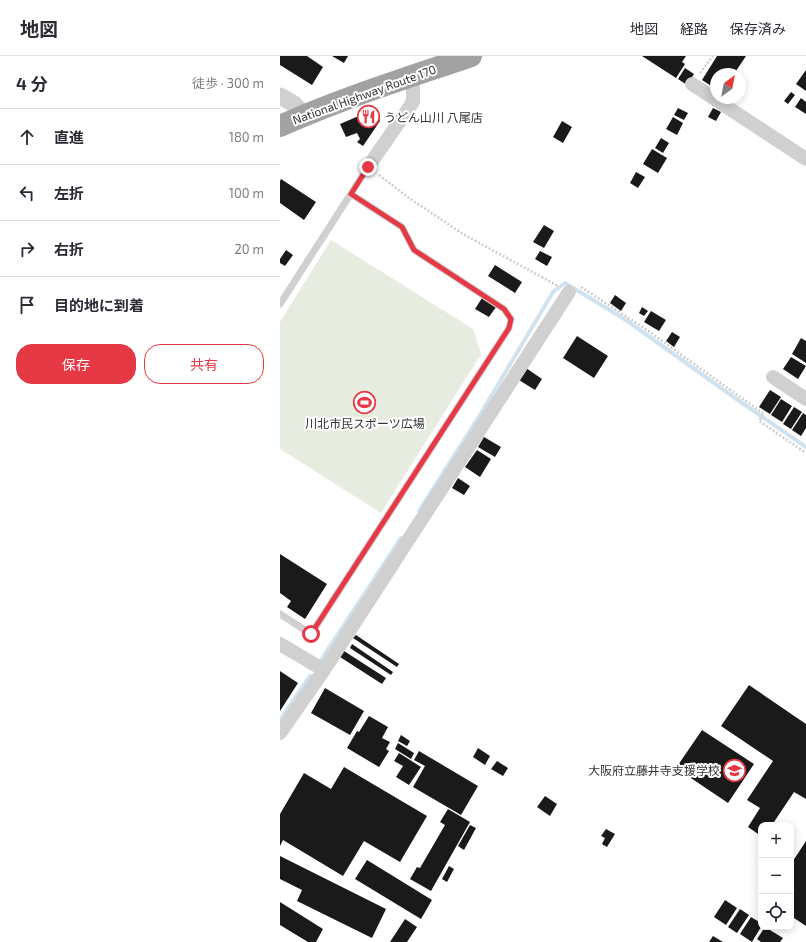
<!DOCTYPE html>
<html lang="ja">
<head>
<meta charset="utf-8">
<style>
  :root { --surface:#fff; --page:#f7f7f7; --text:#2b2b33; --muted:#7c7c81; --line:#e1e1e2; --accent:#e63946 }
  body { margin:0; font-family:"Exo 2","Noto Sans JP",sans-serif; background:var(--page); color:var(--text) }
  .controls { position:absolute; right:12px; bottom:12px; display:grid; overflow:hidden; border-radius:8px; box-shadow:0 2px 10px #0003 }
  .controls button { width:36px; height:36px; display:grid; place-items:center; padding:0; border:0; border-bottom:1px solid var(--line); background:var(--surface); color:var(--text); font:20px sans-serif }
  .compass { position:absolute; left:430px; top:12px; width:36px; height:36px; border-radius:50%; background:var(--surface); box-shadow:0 2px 10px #0003; rotate:32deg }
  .stop { position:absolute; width:12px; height:12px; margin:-9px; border:3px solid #e63946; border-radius:50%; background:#fff }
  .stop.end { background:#e63946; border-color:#fff; box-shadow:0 1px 4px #0008 }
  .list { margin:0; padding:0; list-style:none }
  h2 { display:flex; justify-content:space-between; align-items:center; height:52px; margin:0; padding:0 16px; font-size:17px }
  h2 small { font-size:13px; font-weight:400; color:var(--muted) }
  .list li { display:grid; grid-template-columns:26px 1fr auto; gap:12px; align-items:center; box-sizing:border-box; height:56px; padding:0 16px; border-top:1px solid var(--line) }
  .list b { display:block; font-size:15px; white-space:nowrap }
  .list em { font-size:13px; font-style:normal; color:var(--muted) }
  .actions { display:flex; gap:8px; padding:12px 16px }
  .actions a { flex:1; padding:9px 0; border:1px solid var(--accent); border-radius:16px; text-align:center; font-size:14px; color:var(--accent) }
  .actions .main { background:var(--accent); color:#fff }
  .icon { flex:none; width:22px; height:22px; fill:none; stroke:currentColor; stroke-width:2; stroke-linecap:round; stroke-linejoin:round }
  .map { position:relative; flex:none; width:526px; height:886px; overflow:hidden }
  header { display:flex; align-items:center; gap:24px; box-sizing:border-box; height:56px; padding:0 20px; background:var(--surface); border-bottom:1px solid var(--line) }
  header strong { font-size:19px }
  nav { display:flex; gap:22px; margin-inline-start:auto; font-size:14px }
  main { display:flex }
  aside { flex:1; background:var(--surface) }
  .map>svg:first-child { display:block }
</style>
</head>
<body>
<header>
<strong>地図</strong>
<nav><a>地図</a><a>経路</a><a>保存済み</a></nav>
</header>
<main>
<aside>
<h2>4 分<small>徒歩 · 300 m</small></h2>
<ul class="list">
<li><svg class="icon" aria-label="ahead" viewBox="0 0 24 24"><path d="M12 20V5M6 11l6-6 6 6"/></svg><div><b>直進</b></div><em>180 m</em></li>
<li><svg class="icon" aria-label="left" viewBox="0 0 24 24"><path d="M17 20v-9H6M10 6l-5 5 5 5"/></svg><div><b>左折</b></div><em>100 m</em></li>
<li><svg class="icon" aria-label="right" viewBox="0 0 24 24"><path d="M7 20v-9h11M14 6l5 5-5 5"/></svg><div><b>右折</b></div><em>20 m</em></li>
<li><svg class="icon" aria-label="arrive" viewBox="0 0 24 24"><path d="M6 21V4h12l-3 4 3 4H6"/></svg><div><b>目的地に到着</b></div></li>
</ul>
<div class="actions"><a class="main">保存</a><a>共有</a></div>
</aside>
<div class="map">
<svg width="526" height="886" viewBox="0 0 526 886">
  <rect width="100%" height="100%" fill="#fff"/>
  <path fill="#e6ecdf" d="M51,184L193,273L201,298L101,457L0,393V266Z"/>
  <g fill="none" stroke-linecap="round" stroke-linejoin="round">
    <path stroke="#cfe2ee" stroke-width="4" d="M139,455L200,359L273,236L285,227L346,264L455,342L526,391
      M41,604L121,482
      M0,664L30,620"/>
  </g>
  <path fill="#1a1a1a" d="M0,0H27L43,11L32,29L0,9Z
    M52,0H68L64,7Z
    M362,0H406L402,6L405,8L396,22Z
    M437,0H466L454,18H436V33L422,24Z
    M405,12L414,18L407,29L398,23Z
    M526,14V35L516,28Z
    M511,36L515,39L508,48L504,45Z
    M521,42L526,46V58L515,51Z
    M398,52L408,57L404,64L394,59Z
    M433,52L441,56L436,65L428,61Z
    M95,53L100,65L83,90L77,86L80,83L77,77L66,81L60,68Z
    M393,61L403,67L397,79L386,73Z
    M282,65L292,71L283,87L273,81Z
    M381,82L389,87L383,97L375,92Z
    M372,93L387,102L378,117L363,108Z
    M356,116L365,121L358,132L350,127Z
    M1,123L36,146L24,164L0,147V125Z
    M264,169L274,175L264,192L253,186Z
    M6,194L13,199L5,210L0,207V203Z
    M260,195L272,201L267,210L255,203Z
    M215,209L242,226L235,237L208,220Z
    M335,239L346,247L341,255L330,247Z
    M202,242L216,251L209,261L195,253Z
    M362,251L368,255L364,260L359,257Z
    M371,255L386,264L379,275L364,266Z
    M392,276L400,281L394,291L386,285Z
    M297,280L328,300L314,322L283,302Z
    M521,282L526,285V307L512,298Z
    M511,301L526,310L518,323L503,313Z
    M246,312L262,323L255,334L239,324Z
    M490,334L501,341L490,358L479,351Z
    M501,343L512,350L502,366L491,359Z
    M514,351L522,356L511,373L503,368Z
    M523,357L526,359V372L521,380L512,374Z
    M204,381L221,391L215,401L198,391Z
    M197,394L211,403L200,421L185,411Z
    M178,422L190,430L184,439L172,432Z
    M0,498L47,528L25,563L7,551L11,545L0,537Z
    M76,579L119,608L117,611L73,582Z
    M72,588L113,616L111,619L70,592Z
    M64,595L106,622L102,628L60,601Z
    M0,615L18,627L0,655Z
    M469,629L526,668V743L514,736L492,769H481V780L468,771L480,752L467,744L493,705L441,670Z
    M45,632L84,655L70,679L31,657Z
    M89,660L108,671L102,682L110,686L106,693L109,695L99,711L67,692L77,675L79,676Z
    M422,674L474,708L448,747L396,712Z
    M121,679L130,685L127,690L118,685Z
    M118,687L134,697L131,703L115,693Z
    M198,692L210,700L205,709L193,701Z
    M139,695L198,730L181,759L133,731L145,710L134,704Z
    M119,697L141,711L129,729L116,721L123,710L114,705Z
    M217,705L228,712L223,720L211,713Z
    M64,711L147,760L120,806L84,785L63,820L3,784L0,790V758L24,717L51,733Z
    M265,740L277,748L270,760L257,751Z
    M168,753L190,766L151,835L130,823L137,811L140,812L165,769L160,766Z
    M190,769L196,772L184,794L178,790Z
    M326,773L335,778L327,791L322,788L325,782L321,780Z
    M526,785V870L511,860V808Z
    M0,800L106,853L92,882L17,845L22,834L0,823Z
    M87,804L152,844L141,863L75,823Z
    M169,810L174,813L167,826L162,823Z
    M445,844L457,852L446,869L434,861Z
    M0,846L43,873L36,886H28L0,869Z
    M460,853L469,859L457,877L448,871Z
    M471,861L481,867V871L472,886L460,878Z
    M125,863L137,871L127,886H110Z
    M485,871L503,882L500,886H481L477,883Z
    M433,880L443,886H429Z"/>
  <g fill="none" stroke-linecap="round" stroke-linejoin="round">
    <path stroke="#cdcdcd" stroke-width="2.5" stroke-dasharray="2 2" stroke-linecap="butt" d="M420,17L433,0
      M99,119L129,142L183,178L278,230
      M301,231L364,272L484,358L479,365L526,397"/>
    <path stroke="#d0d0d0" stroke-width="7" d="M0,248L88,111
      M0,558L31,578L229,272L231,263L224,253L134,194L122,171L71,138"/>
    <path stroke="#d0d0d0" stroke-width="14" d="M412,28L526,103
      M88,111L133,46V20
      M493,321L526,343
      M0,588L44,614
      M0,677L44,614L289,236"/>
    <path stroke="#d0d0d0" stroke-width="17" d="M0,40L14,48L24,59"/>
    <path stroke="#a2a2a2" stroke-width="22" d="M0,70C62,42 127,22 191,0"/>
  </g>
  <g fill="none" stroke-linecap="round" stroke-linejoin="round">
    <path stroke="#e63946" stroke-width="5" d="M31,578L229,272L231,263L224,253L134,194L122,171L71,138L88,111"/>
  </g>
  <defs>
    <symbol id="restaurant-ring" viewBox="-11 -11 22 22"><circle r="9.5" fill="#fff" stroke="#e63946" stroke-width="1.5"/><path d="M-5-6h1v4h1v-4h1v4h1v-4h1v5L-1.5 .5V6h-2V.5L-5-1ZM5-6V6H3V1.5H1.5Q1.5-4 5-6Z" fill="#e63946"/></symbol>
    <symbol id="stadium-ring" viewBox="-11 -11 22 22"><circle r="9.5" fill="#fff" stroke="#e63946" stroke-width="1.5"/><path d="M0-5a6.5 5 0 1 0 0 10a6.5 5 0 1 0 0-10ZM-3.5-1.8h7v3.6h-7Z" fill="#e63946"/></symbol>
    <symbol id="school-ring" viewBox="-11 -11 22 22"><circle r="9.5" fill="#fff" stroke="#e63946" stroke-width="1.5"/><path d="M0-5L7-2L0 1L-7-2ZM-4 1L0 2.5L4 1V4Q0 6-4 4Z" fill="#e63946"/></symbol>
  </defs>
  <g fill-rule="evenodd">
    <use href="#restaurant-ring" x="76" y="48" width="25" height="25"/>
    <use href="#stadium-ring" x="72" y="334" width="25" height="25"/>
    <use href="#school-ring" x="442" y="702" width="25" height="25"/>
  </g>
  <g text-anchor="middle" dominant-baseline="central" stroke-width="4" stroke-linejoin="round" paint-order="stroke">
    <g font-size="12" fill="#333" stroke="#fff">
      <text transform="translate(84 38) rotate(-20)">National Highway Route 170</text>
    </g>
    <g font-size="12" fill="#333" stroke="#fff" text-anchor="start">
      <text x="104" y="61">うどん山川 八尾店</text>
      <text x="85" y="367" text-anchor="middle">川北市民スポーツ広場</text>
      <text x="440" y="714" text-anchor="end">大阪府立藤井寺支援学校</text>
    </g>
  </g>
</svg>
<div class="controls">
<button>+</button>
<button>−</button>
<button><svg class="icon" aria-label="locate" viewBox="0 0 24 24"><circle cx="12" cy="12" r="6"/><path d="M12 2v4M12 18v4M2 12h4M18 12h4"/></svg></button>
</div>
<svg class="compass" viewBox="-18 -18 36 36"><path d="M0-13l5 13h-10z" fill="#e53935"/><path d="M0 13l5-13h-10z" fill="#7c7c81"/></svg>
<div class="stop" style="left:31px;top:578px"></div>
<div class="stop end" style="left:88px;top:111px"></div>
</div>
</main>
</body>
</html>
